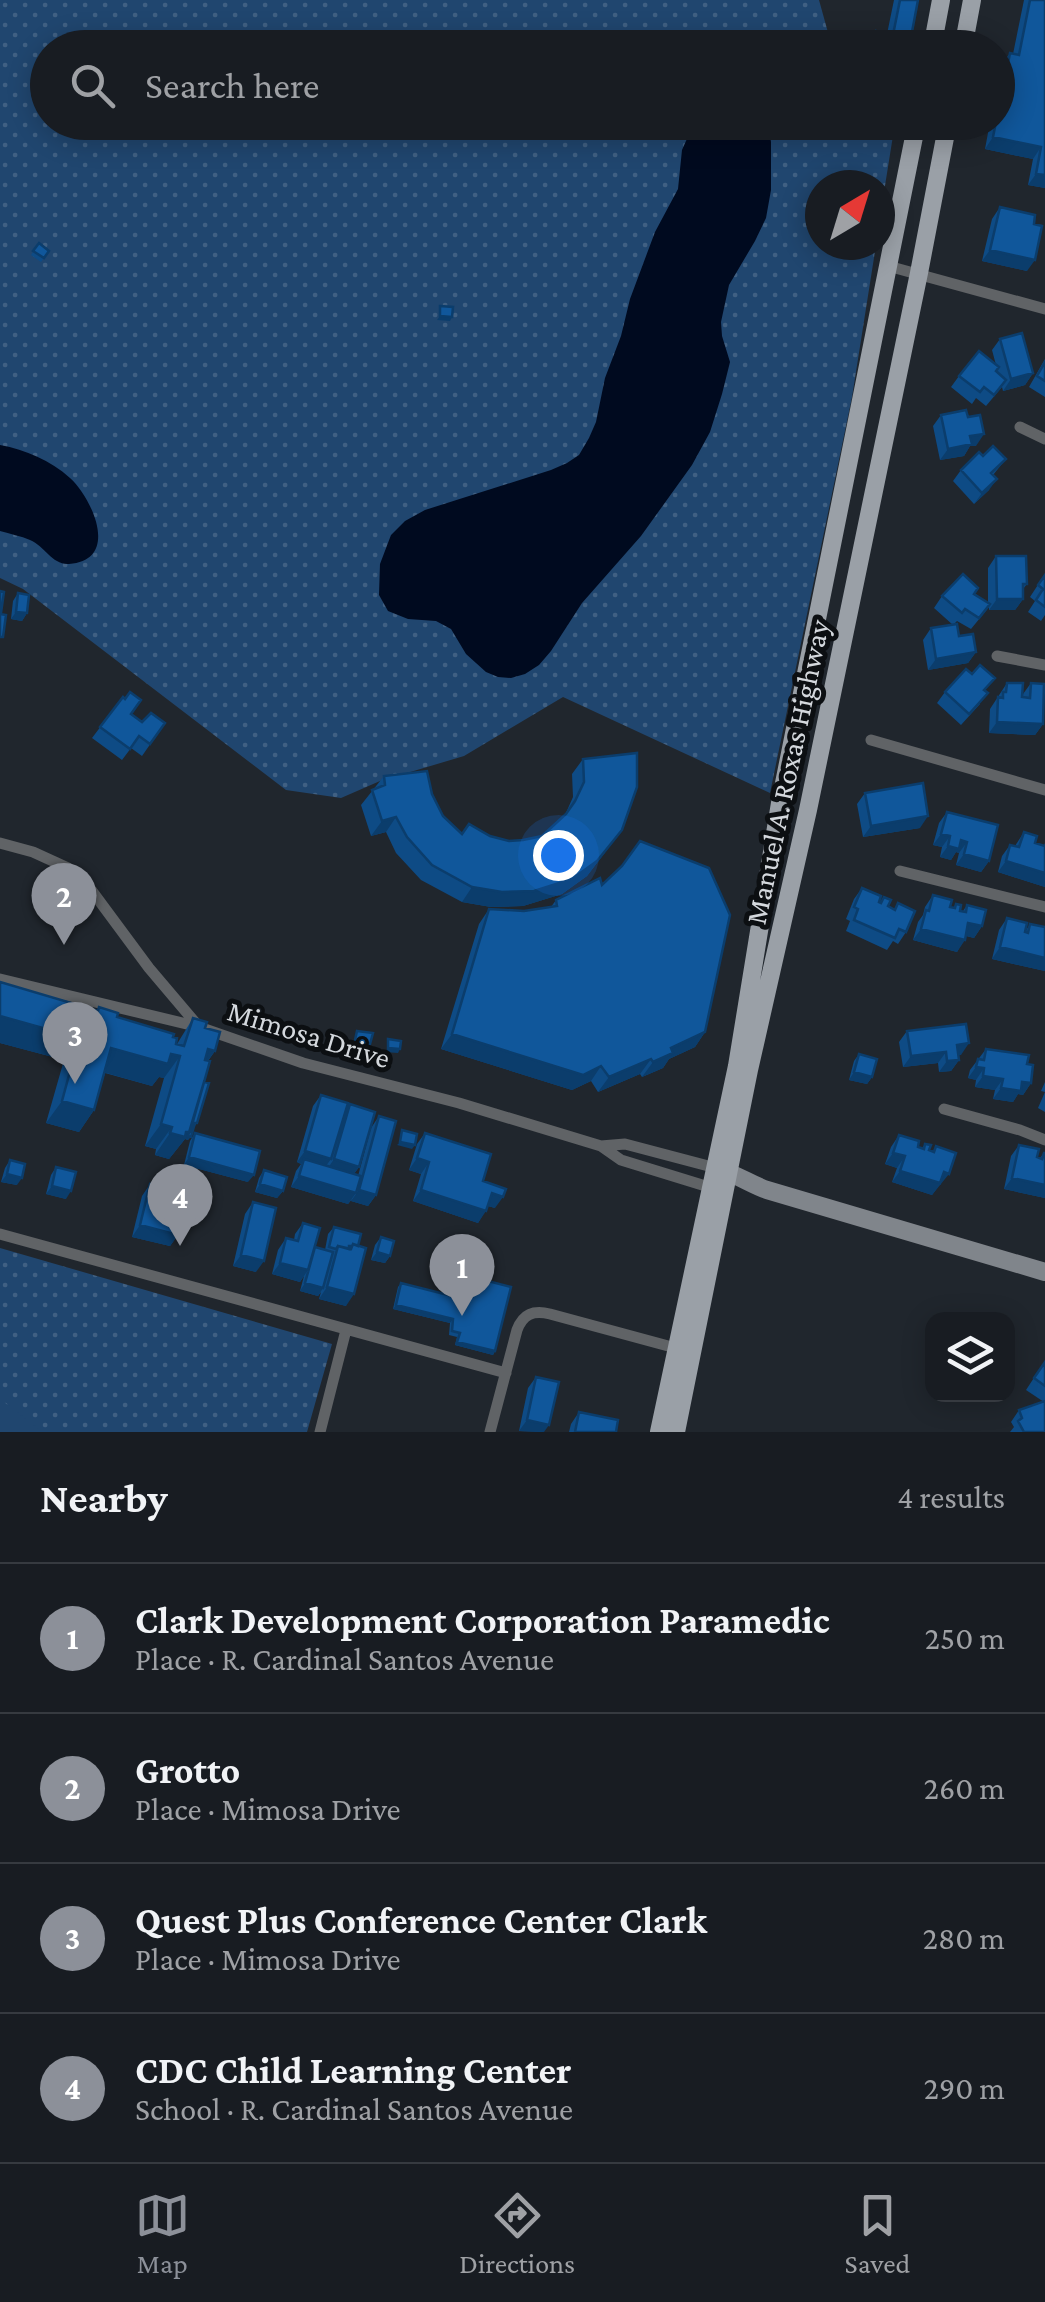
<!DOCTYPE html>
<html lang="en">
<head>
<meta charset="utf-8">
<style>
  :root { --surface:#181c22; --page:#25292f; --text:#f1f3f6; --muted:#9fa1a5; --line:#363a40; --accent:#8c9099 }
  body { margin:0; font-family:"Crimson Pro",serif; background:var(--page); color:var(--text) }
  .controls { position:absolute; right:30px; bottom:30px; display:grid; overflow:hidden; border-radius:20px; box-shadow:0 5px 25px #0003 }
  .controls button { width:90px; height:90px; display:grid; place-items:center; padding:0; border:0; border-bottom:2px solid var(--line); background:var(--surface); color:var(--text); font:50px sans-serif }
  .compass { position:absolute; left:805px; top:170px; width:90px; height:90px; border-radius:50%; background:var(--surface); box-shadow:0 5px 25px #0003; rotate:38deg }
  .you { position:absolute; left:558px; top:855px; width:35px; height:35px; margin:-25px; border:8px solid #fff; border-radius:50%; background:#1a73e8; box-shadow:0 0 0 15px #1a73e833 }
  .badge { display:grid; place-items:center; width:65px; height:65px; border-radius:50%; background:var(--accent); color:#fff; font-size:32px; font-weight:700 }
  .pin { position:absolute; translate:-50% -82px; filter:drop-shadow(0 2px 5px #0008) }
  .pin::after { content:''; position:absolute; top:52px; width:35px; height:30px; background:inherit; clip-path:polygon(0 0,100% 0,50% 100%) }
  .list { margin:0; padding:0; list-style:none }
  h2 { display:flex; justify-content:space-between; align-items:center; height:130px; margin:0; padding:0 40px; font-size:42px }
  h2 small { font-size:32px; font-weight:400; color:var(--muted) }
  .list li { display:grid; grid-template-columns:65px 1fr auto; gap:30px; align-items:center; box-sizing:border-box; height:150px; padding:0 40px; border-top:2px solid var(--line) }
  .list b { display:block; font-size:38px; white-space:nowrap }
  .list p { margin:0; font-size:32px; white-space:nowrap; color:var(--muted) }
  .list em { font-size:32px; font-style:normal; color:var(--muted) }
  .icon { flex:none; width:55px; height:55px; fill:none; stroke:currentColor; stroke-width:2; stroke-linecap:round; stroke-linejoin:round }
  .map { position:relative; flex:none; width:1045px; height:1432px; overflow:hidden }
  .search { position:absolute; background:var(--surface); box-shadow:0 5px 25px #0003; left:30px; right:30px; top:30px; height:110px; display:flex; align-items:center; gap:25px; box-sizing:border-box; padding:0 35px; border-radius:55px; color:var(--muted); font-size:38px }
  .sheet { height:730px; background:var(--surface) }
  nav { display:flex; justify-content:space-around; align-items:center; box-sizing:border-box; height:140px; border-top:2px solid var(--line); background:var(--surface); font-size:28px; color:var(--muted) }
  nav a { display:grid; justify-items:center; gap:5px }
  nav .on { color:var(--accent) }
  .map>svg:first-child { display:block }
</style>
</head>
<body>
<div class="map">
<svg width="1045" height="1432" viewBox="0 0 1045 1432">
  <defs>
    <pattern id="grass-dots" width="8" height="8" patternUnits="userSpaceOnUse" patternTransform="scale(2.5)"><rect width="8" height="8" fill="#20466f"/><path d="M2 2h.1M6 6h.1" fill="none" stroke="#406083" stroke-width="1.8" stroke-linecap="round"/></pattern>
  </defs>
  <rect width="100%" height="100%" fill="#20262d"/>
  <path fill="url(#grass-dots)" d="M0,0H819L832,47L48,48V122L895,123L880,217V185H820V245H876L852,397L770,793L563,697L464,756L380,781L341,798L286,790L23,589L0,578Z
    M0,1248L332,1344L307,1432H0Z"/>
  <path fill="#20466f" d="M0,1399L43,1432H0Z"/>
  <path fill="#000a1f" d="M694,123H768L771,142V190L766,218L755,241L729,285L721,322L722,336L730,362L722,394L710,432L692,465L641,536L582,603L551,651L539,665L525,674L511,678L498,677L486,672L466,654L451,629L436,621L408,619L388,611L379,595L380,564L391,535L405,521L425,510L551,470L567,463L579,455L589,438L596,422L605,378L621,336L630,299L655,232L678,189L682,150Z
    M0,445C26,450 50,460 70,478C92,498 121,560 69,564C52,565 45,546 30,540C21,536 10,534 0,531Z"/>
  <g fill="none" stroke-linecap="round" stroke-linejoin="round">
    <path stroke="#606366" stroke-width="11" d="M888,266L1045,309
      M1020,427L1045,439
      M997,656L1045,665
      M871,740L1045,790
      M0,843L33,852L68,868L92,891L149,968L199,1027
      M900,871L1045,907
      M0,979L199,1027L303,1063L459,1103L601,1146L621,1160L712,1188
      M944,1109L1020,1130L1045,1140
      M601,1146L625,1144L716,1168
      M0,1234L506,1373
      M320,1432L346,1330
      M490,1432L517,1330C523,1314 533,1310 550,1314L683,1350"/>
    <path stroke="#80858b" stroke-width="18" d="M717,1169C735,1173 750,1184 767,1190L1045,1272"/>
    <path stroke="#9aa0a7" stroke-width="18" d="M932,48L941,0
      M963,48L972,0
      M659,1432L737,1066L780,803L917,122
      M676,1432L749,1070L808,810L919,273L948,122"/>
  </g>
  <path fill="#0e4b85" d="M894,0H918L909,48H867L868,43L876,31L887,34Z
    M1024,0H1045V188L1028,185L1033,159L985,149L990,122H998V87L1002,64L1010,53L1013,54Z
    M1000,207L1034,224L1027,271L982,261L992,219Z
    M39,243L49,251L41,262L31,255Z
    M1000,339L1033,373L1025,385L1003,391L1002,387L986,406L976,398L972,404L951,387L959,376L996,365L992,350Z
    M1045,359V397L1029,387Z
    M941,415L976,446H970L964,456L940,460L933,426Z
    M983,456L1006,459L993,475L989,490L974,504L953,481L961,470Z
    M996,556L1027,584L1023,589V599L1015,610H989V607L971,629L957,621L954,624L959,636L976,652L968,663L928,670L923,640L931,628L953,625L934,608L942,596L974,594L988,603V568Z
    M1045,574V615L1041,621L1028,612L1035,601L1030,597Z
    M18,593L27,613L22,621L11,619L13,601Z
    M1007,683L1023,694L1031,683L1043,724L1035,735L989,733L990,709Z
    M945,692L980,704L961,725L937,703Z
    M123,697L131,715L142,722L165,723L142,756L131,748L122,760L92,738Z
    M583,759L622,830L587,876L562,894L523,906L491,907L462,902L421,880L396,853L386,832L371,836L361,805L384,776L432,794L443,816L462,834L490,836L509,841L523,840L542,836L565,815L573,797L572,774Z
    M865,793L920,828L863,837L857,804Z
    M947,812L989,861L981,872L956,865L959,853L956,852L951,860L940,857L942,847L933,845L939,823Z
    M1024,832L1035,843L1044,846L1045,843V887L998,872L1002,856L1010,845L1015,846Z
    M602,885L705,1032L695,1047L669,1059L663,1068L642,1077L640,1074L598,1092L591,1081L572,1090L441,1049L479,924L489,909L524,911L551,907L556,900Z
    M862,888L880,903L884,897L888,906L894,909L898,903L906,932L898,944L893,941L887,950L846,931L850,921L846,919L854,899Z
    M933,895L950,907L953,908L956,904L960,911H963L967,905L982,926L974,938L966,936L957,952L913,940L918,922L923,915L925,907Z
    M1007,918L1025,932L1030,924L1045,927V971L992,959L999,930Z
    M0,982L96,1011L99,1007L117,1017L173,1037L177,1044L193,1018L205,1028L215,1051L208,1061L197,1123L194,1127L188,1140L185,1139L169,1159L155,1155L156,1149L145,1146L164,1078L159,1077L152,1086L105,1073L94,1110L79,1132L46,1123L64,1060L0,1043Z
    M907,1031L961,1055H959V1060L951,1071L939,1072L938,1063L903,1067L899,1042Z
    M986,1049L1027,1064L1031,1083L1023,1095L1018,1094L1013,1102L993,1099L995,1090L975,1087L976,1080L968,1078L970,1070Z
    M859,1054L872,1077L867,1084L849,1080L854,1061Z
    M1045,1082V1112L1038,1108L1045,1092L1041,1091Z
    M321,1095L346,1109L350,1104L359,1167L354,1174L358,1176L371,1128L379,1116L376,1195L368,1206L351,1201L352,1199L348,1204L291,1187L296,1171L301,1164L297,1162L313,1106Z
    M195,1133L248,1182L184,1165L190,1141Z
    M425,1133L483,1181L495,1208L488,1206L478,1223L413,1201L421,1174L409,1170L417,1144Z
    M899,1135L918,1147L922,1148L925,1144L929,1150L933,1151L936,1146L941,1185L940,1184L932,1195L892,1182L897,1168L885,1164L891,1147Z
    M1019,1145L1037,1157L1040,1158L1044,1153L1045,1198L1004,1189L1011,1156Z
    M10,1160L17,1185L1,1182L5,1168Z
    M56,1167L66,1199L46,1194L51,1175Z
    M264,1170L283,1191L277,1198L255,1192L259,1178Z
    M150,1184L178,1235L170,1246L132,1237L142,1196Z
    M253,1202L256,1272L233,1266L245,1214Z
    M303,1223L314,1248L325,1250L328,1234L334,1227L361,1234L346,1306L319,1299L321,1292L318,1296L300,1291L304,1276L300,1282L272,1274L278,1250L286,1238L294,1240L295,1234Z
    M381,1237L390,1256L385,1263L371,1260L375,1245Z
    M457,1273L495,1351L493,1355L455,1345L457,1337L449,1335L450,1323L393,1309L398,1287L401,1283L459,1298V1296L450,1294L455,1277Z
    M1045,1361V1432H1010L1014,1427L1011,1422L1019,1410L1044,1402L1026,1390Z
    M536,1377L544,1432L519,1431L528,1388Z
    M579,1412L616,1432H569L571,1424Z"/>
  <path fill="#0b3d6c" d="M993,137L1041,147L1033,159L985,149Z
    M1036,174L1045,175V188L1028,185Z
    M990,250L1035,260L1027,271L982,261Z
    M440,316L452,317L450,321L437,320Z
    M1033,373L1025,385L1003,391L1011,379Z
    M984,434L976,446H970L964,456L940,460L948,449L970,436Z
    M997,479L989,490L974,504L982,493Z
    M997,599H1023L1015,610H989Z
    M16,612L27,613L22,621L11,619Z
    M976,652L968,663L928,670L936,659Z
    M997,722L1043,724L1035,735L989,733Z
    M928,816L920,828L863,837L871,826Z
    M396,817L386,832L371,836L382,821Z
    M622,830L587,876L562,894L523,906L491,907L462,902L472,887Z
    M941,834L950,836L942,847L933,845Z
    M961,840L967,842L959,853L956,852L951,860L940,857L948,846Z
    M964,854L989,861L981,872L956,865Z
    M1006,861L1045,873V887L998,872Z
    M968,923L982,926L974,938L960,934Z
    M921,929L965,940L957,952L913,940Z
    M1000,947L1045,958V971L992,959Z
    M0,1016L79,1038L64,1060L0,1043Z
    M705,1032L695,1047L669,1059L663,1068L642,1077L653,1062L671,1048Z
    M452,1034L601,1066L591,1081L572,1090L441,1049Z
    M355,1040L370,1044L367,1048L352,1044Z
    M969,1043L961,1055L949,1056L957,1045Z
    M111,1048L171,1054L180,1056L164,1078L159,1077L152,1086L96,1070Z
    M388,1048L400,1049L398,1053L385,1052Z
    M208,1049L215,1051L199,1073Z
    M946,1052L938,1063L903,1067L911,1056Z
    M651,1059L640,1074L598,1092L609,1077Z
    M959,1060L951,1071L939,1072L947,1061Z
    M976,1067L984,1068L976,1080L968,1078Z
    M854,1072L872,1077L867,1084L849,1080Z
    M983,1076L1003,1079L995,1090L975,1087Z
    M1022,1082L1031,1083L1023,1095L1018,1094L1013,1102L993,1099L1001,1088Z
    M62,1101L94,1110L79,1132L46,1123Z
    M161,1124L172,1127L156,1149L145,1146Z
    M186,1132H190L191,1137L188,1140L185,1139L169,1159L155,1155L170,1133Z
    M400,1142L415,1145L412,1149L397,1145Z
    M305,1151L331,1159L323,1170L304,1159L301,1164L297,1162Z
    M893,1153L905,1156L897,1168L885,1164Z
    M189,1157L254,1175L248,1182L184,1165Z
    M417,1158L429,1162L421,1174L409,1170Z
    M334,1159L359,1167L351,1178L326,1171Z
    M900,1171L944,1172L949,1174L932,1195L892,1182Z
    M7,1174L22,1178L17,1185L1,1182Z
    M299,1176L356,1193L348,1204L291,1187Z
    M1012,1178L1045,1185V1198L1004,1189Z
    M260,1184L283,1191L277,1198L255,1192Z
    M52,1186L71,1191L66,1199L46,1194Z
    M359,1190L376,1195L368,1206L351,1201Z
    M421,1190L486,1211L478,1223L413,1201Z
    M492,1193L503,1197L495,1208L484,1205Z
    M140,1225L178,1235L170,1246L132,1237Z
    M377,1252L390,1256L385,1263L371,1260Z
    M241,1255L264,1261L256,1272L233,1266Z
    M280,1263L308,1270L300,1282L272,1274Z
    M305,1283L323,1288L318,1296L300,1291Z
    M327,1287L354,1294L346,1306L319,1299Z
    M453,1290L462,1292L459,1296L450,1294Z
    M396,1305L453,1319L450,1323L393,1309Z
    M457,1342L495,1351L493,1355L455,1345Z
    M527,1420L549,1425L544,1432L519,1431Z"/>
  <path fill="#10579b" stroke="#0b3d6c" stroke-width="2.5" d="M900,0H918L909,48H872L876,31L893,35Z
    M1030,0H1045V175L1036,174L1041,147L993,137L996,122H998V115L1010,53L1019,55Z
    M1000,207L1035,215L1034,224L1042,226L1035,260L990,250Z
    M39,243L49,251L44,258L33,251Z
    M440,306L453,307L452,317L440,316Z
    M1022,333L1033,373L1011,379L1000,339Z
    M979,351L999,367L996,371L1006,380L994,395L984,387L980,392L959,376Z
    M1045,362V381L1037,376Z
    M966,410L968,417L980,415L984,434L970,436L972,444L948,449L941,415Z
    M993,446L1006,459L991,473L997,479L982,493L961,470L979,452L983,456Z
    M996,556H1026L1027,584H1023V599H997Z
    M963,574L978,588L974,594L990,604L979,618L965,609L962,613L942,596Z
    M1045,575V607L1036,600L1043,589L1038,585Z
    M0,591L4,592L1,613L0,612Z
    M18,593L29,595L27,613L16,612Z
    M0,614L6,615L3,637H0Z
    M957,624L959,636L973,634L976,652L936,659L931,628Z
    M980,665L995,678L984,690L988,693L969,714L945,692L966,669L972,674Z
    M1007,683H1023L1022,697L1030,698L1031,683L1044,684L1043,724L997,722L998,697L1003,698V692H1006Z
    M130,692L141,700L131,714L142,722L151,713L165,723L150,744L139,736L130,749L100,727L123,697L125,699Z
    M637,753V787L622,830L597,861L572,879L534,891L502,892L472,887L432,865L407,837L396,817L382,821L372,790L385,785L384,776L427,771L432,794L443,816L462,834L469,824L490,836L509,841L523,840L542,836L566,814L575,801L584,782L583,759Z
    M923,783L928,816L871,826L865,793Z
    M947,812L998,825L989,861L964,854L967,842L961,840L959,849L948,846L950,836L941,834Z
    M1024,832L1037,836L1035,843L1045,846V873L1006,861L1010,845L1019,847Z
    M640,841L709,868L730,915L705,1032L671,1048L673,1053L653,1062L651,1059L609,1077L601,1066L583,1075L452,1034L489,909L524,911L557,906L556,900L600,878L602,885L622,866Z
    M862,888L881,896L879,902L881,903L884,897L891,900L888,906L895,910L898,903L915,911L906,932L899,929L895,938L854,920L858,909L854,907Z
    M933,895L952,900L950,907L955,908L956,904L961,905L960,911L966,912L967,905L986,910L982,926L968,923L965,940L921,929L926,910L929,911Z
    M1007,918L1027,923L1025,932L1028,933L1030,924L1045,927V958L1000,947Z
    M0,982L98,1011L99,1007L118,1013L117,1017L174,1034L173,1037L177,1038L176,1044L184,1046L193,1018L207,1022L205,1028L220,1032L215,1051L208,1049L205,1060L210,1061L190,1132H186L185,1137L170,1133L172,1127L161,1124L180,1056L171,1054L168,1064L111,1048L94,1110L62,1101L79,1038L0,1016Z
    M966,1024L969,1043L957,1045L959,1060L947,1061L946,1052L911,1056L907,1031Z
    M357,1031L373,1033L370,1044L355,1040Z
    M388,1039L401,1041L400,1049L388,1048Z
    M986,1049L1029,1055L1027,1064L1033,1065L1031,1083L1022,1082L1021,1091L1001,1088L1003,1079L983,1076L984,1068L976,1067L978,1059L984,1060Z
    M859,1054L877,1059L872,1077L854,1072Z
    M204,1082L209,1083L197,1123H195L191,1137L188,1136Z
    M321,1095L348,1103L331,1159L305,1151Z
    M350,1104L375,1112L359,1167L334,1159Z
    M379,1116L396,1121L376,1195L359,1190Z
    M402,1130L417,1134L415,1145L400,1142Z
    M195,1133L260,1151L254,1175L189,1157Z
    M425,1133L491,1154L483,1181L506,1189L503,1197L492,1193L486,1211L421,1190L429,1162L417,1158Z
    M899,1135L919,1141L918,1147L924,1149L925,1144L931,1145L929,1150L934,1152L936,1146L956,1153L949,1174L944,1172L940,1183L900,1171L905,1156L893,1153Z
    M1019,1145L1039,1149L1037,1157L1042,1159L1044,1153H1045V1185L1012,1178Z
    M304,1159L361,1176L356,1193L299,1176Z
    M10,1160L25,1164L22,1178L7,1174Z
    M56,1167L76,1172L71,1191L52,1186Z
    M264,1170L287,1177L283,1191L260,1184Z
    M150,1184L188,1194L178,1235L140,1225Z
    M253,1202L276,1208L264,1261L241,1255Z
    M303,1223L320,1228L308,1270L280,1263L286,1238L298,1241Z
    M334,1227L361,1234L358,1246L353,1244L352,1246H349V1249L338,1246L336,1249L329,1247Z
    M381,1237L394,1241L390,1256L377,1252Z
    M353,1244L366,1248L354,1294L327,1287L338,1246L351,1249Z
    M315,1247L333,1252L323,1288L305,1283Z
    M457,1273L511,1287L495,1351L457,1342L460,1333L452,1331L453,1319L396,1305L401,1283L460,1298L462,1292L453,1290Z
    M1045,1362V1386L1034,1378Z
    M536,1377L559,1382L549,1425L527,1420Z
    M1045,1401V1432H1024L1018,1421L1022,1418L1019,1410Z
    M579,1412L618,1420L616,1432H575Z"/>
  <g text-anchor="middle" dominant-baseline="central" stroke-width="10" stroke-linejoin="round" paint-order="stroke">
    <g font-size="30" fill="#d4d8dd" stroke="#0c0f12">
      <text transform="translate(787 772) rotate(-78)">Manuel A. Roxas Highway</text>
      <text transform="translate(309 1034) rotate(17)">Mimosa Drive</text>
    </g>
  </g>
</svg>
<div class="controls">
<button><svg class="icon" aria-label="layers" viewBox="0 0 24 24"><path d="M12 4l9 5-9 5-9-5zM3 14l9 5 9-5"/></svg></button>
</div>
<svg class="compass" viewBox="-18 -18 36 36"><path d="M0-13l5 13h-10z" fill="#e53935"/><path d="M0 13l5-13h-10z" fill="#9fa1a5"/></svg>
<div class="you"></div>
<div class="pin badge" style="left:462px;top:1316px">1</div>
<div class="pin badge" style="left:64px;top:945px">2</div>
<div class="pin badge" style="left:75px;top:1084px">3</div>
<div class="pin badge" style="left:180px;top:1246px">4</div>
<div class="search"><svg class="icon" aria-label="search" viewBox="0 0 24 24"><circle cx="10" cy="10" r="6"/><path d="M15 15l6 6"/></svg>Search here</div>
</div>
<section class="sheet">
<h2>Nearby<small>4 results</small></h2>
<ul class="list">
<li><span class="badge">1</span><div><b>Clark Development Corporation Paramedic</b><p>Place · R. Cardinal Santos Avenue</p></div><em>250 m</em></li>
<li><span class="badge">2</span><div><b>Grotto</b><p>Place · Mimosa Drive</p></div><em>260 m</em></li>
<li><span class="badge">3</span><div><b>Quest Plus Conference Center Clark</b><p>Place · Mimosa Drive</p></div><em>280 m</em></li>
<li><span class="badge">4</span><div><b>CDC Child Learning Center</b><p>School · R. Cardinal Santos Avenue</p></div><em>290 m</em></li>
</ul>
</section>
<nav>
<a class="on"><svg class="icon" aria-label="map" viewBox="0 0 24 24"><path d="M3 6l6-2 6 2 6-2v14l-6 2-6-2-6 2zM9 4v14M15 6v14"/></svg>Map</a>
<a><svg class="icon" aria-label="directions" viewBox="0 0 24 24"><path d="M12 3l9 9-9 9-9-9zM9 14v-3h6M13 9l2 2-2 2"/></svg>Directions</a>
<a><svg class="icon" aria-label="saved" viewBox="0 0 24 24"><path d="M7 4h10v16l-5-4-5 4z"/></svg>Saved</a>
</nav>
</body>
</html>
